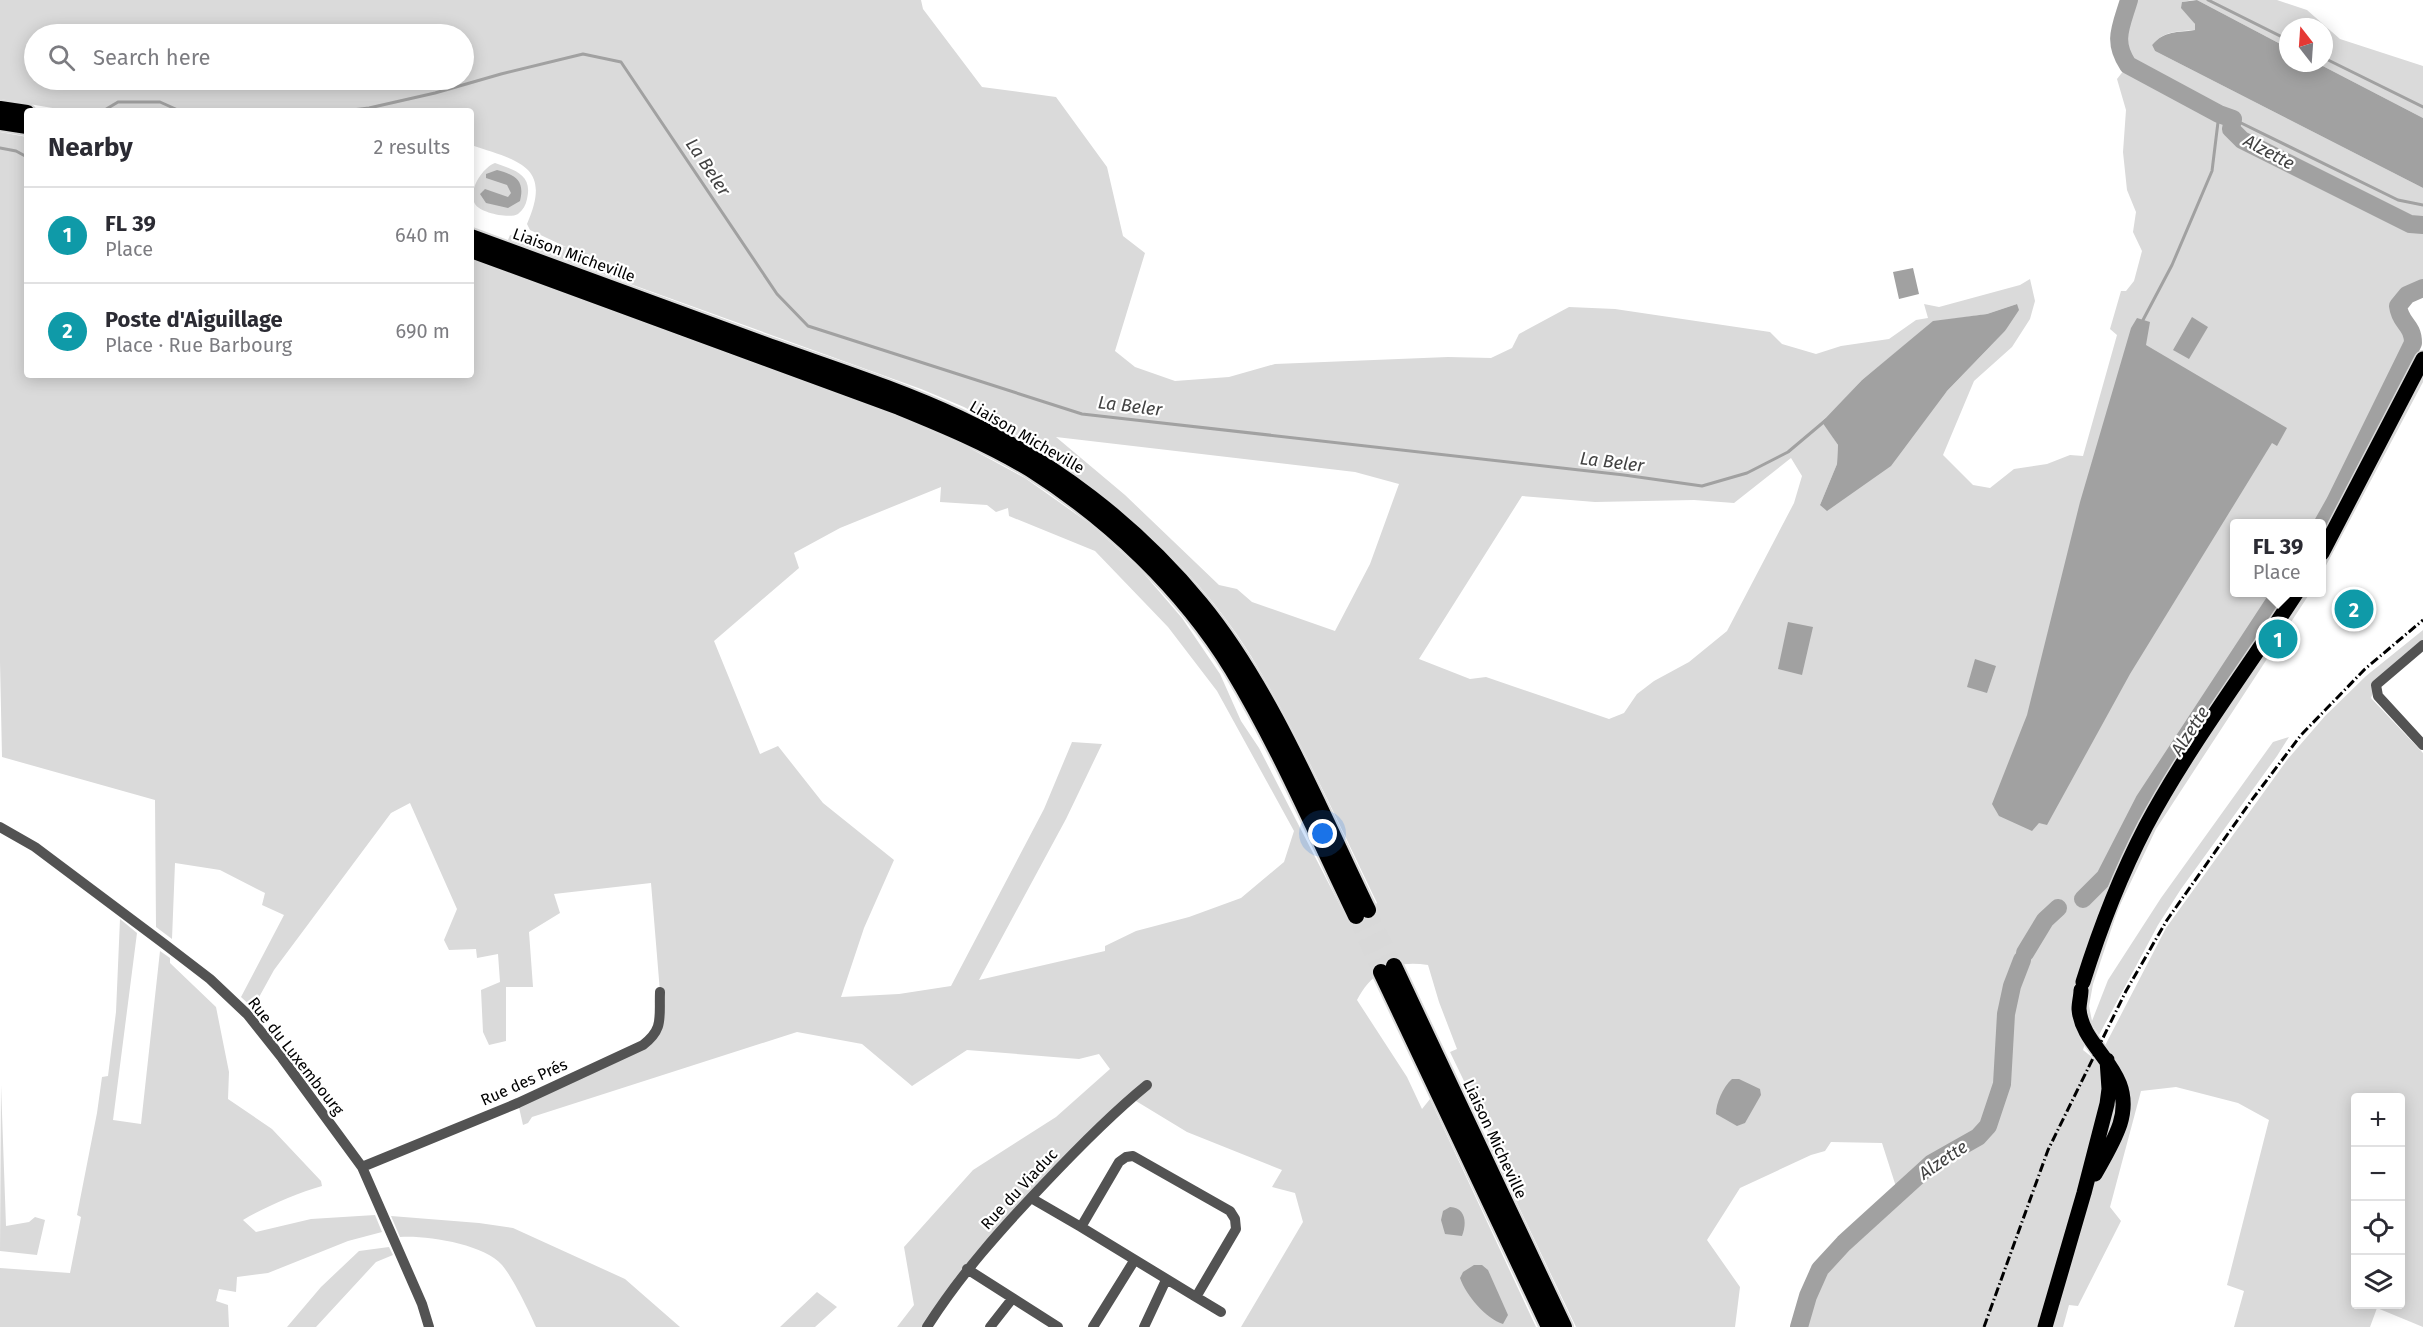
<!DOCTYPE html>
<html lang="en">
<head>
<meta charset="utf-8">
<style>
  :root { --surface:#fff; --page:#f2f2f3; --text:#2b2b33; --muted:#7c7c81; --line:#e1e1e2; --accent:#d93025 }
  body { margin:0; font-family:"Fira Sans",sans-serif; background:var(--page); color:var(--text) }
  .controls { position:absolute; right:18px; bottom:18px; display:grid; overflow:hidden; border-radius:6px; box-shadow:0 3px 15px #0003 }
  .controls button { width:54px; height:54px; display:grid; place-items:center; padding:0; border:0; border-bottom:2px solid var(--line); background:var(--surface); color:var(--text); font:30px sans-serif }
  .compass { position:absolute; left:2279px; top:18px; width:54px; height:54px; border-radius:50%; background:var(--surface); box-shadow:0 3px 15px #0003; rotate:343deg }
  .you { position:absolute; left:1323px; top:834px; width:21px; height:21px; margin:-15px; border:4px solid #fff; border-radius:50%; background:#1a73e8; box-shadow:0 0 0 9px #1a73e833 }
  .badge { display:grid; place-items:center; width:39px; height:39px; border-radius:50%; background:var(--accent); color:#fff; font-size:20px; font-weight:700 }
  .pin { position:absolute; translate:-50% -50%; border:3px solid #fff; box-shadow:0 2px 6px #0006 }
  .popup { position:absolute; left:2230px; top:519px; width:96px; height:78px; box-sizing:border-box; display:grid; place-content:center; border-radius:6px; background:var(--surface); filter:drop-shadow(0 2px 4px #0005); font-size:20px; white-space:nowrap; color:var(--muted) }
  .popup b { font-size:22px; color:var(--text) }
  .popup::after { content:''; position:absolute; left:50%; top:100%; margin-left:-12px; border:12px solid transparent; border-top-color:var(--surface) }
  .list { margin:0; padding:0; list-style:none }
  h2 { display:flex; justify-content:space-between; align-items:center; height:78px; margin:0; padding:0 24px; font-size:26px }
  h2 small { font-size:20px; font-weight:400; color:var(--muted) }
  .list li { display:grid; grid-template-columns:39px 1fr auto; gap:18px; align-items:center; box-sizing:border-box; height:96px; padding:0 24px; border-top:2px solid var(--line) }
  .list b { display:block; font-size:22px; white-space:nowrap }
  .list p { margin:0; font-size:20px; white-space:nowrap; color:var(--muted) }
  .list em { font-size:20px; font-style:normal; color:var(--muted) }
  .icon { flex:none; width:33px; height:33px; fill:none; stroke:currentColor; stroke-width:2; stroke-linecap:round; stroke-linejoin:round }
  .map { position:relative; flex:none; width:2423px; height:1327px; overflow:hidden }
  .search { position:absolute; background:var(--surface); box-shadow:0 3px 15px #0003; left:24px; top:24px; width:450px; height:66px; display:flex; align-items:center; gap:15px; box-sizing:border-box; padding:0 21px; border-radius:33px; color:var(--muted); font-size:22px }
  .panel { position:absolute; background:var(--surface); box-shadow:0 3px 15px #0003; left:24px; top:108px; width:450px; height:270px; border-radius:6px }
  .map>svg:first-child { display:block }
</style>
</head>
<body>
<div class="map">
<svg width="2423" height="1327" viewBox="0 0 2423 1327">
  <rect width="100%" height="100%" fill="#fff"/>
  <path fill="#dadada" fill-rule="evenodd" d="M0,0H921L923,9L982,87L1056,97L1107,167L1123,236L1145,253L1115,351L1135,367L1175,381L1229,377L1275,364L1448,357L1491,358L1512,348L1519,334L1569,307L1615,309L1770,332L1782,344L1816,354L1841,346L1889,339L1916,320L1928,318L1924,304L1939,307L2020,285L2030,279L2035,301L2030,319L2012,347L1974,381L1943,455L1973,485L1990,488L2014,469L2047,464L2070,455L2083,456L2117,335L2110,329L2121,291H2126L2134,281L2142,251L2133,232L2136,212L2127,190L2123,152L2126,110L2117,79L2128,65L2121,42L2136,0H2193L2182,2L2195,24V30C2177,32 2165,30 2152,45L2155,51L2423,188V298L2408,297L2403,308L2415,333V347L2423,354V382L2322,573V524H2234V592L2310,593L2156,829L2118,909L2093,984L2089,1006L2092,1021L2108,980L2161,898L2273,742L2289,737L2277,756L2181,889L2158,925L2099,1035L2091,1023L2083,1050L2097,1061L2166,928L2287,760L2325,716L2366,676L2423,630V645L2376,685L2371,698L2423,753V1327L2377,1308L2370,1327H2234L2244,1291L2227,1285L2269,1120L2238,1103L2176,1087L2141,1091L2110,1207L2121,1221L2078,1306L2069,1305L2063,1327H1799C1805,1308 1809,1286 1820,1269C1840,1240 1873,1217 1898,1193L1882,1143L1831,1142L1825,1151L1811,1155L1740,1188L1707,1240L1740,1287L1735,1327H1576L1485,1136L1489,1133L1450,1052L1457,1049L1439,1002L1428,965C1395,960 1373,970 1357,1000L1407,1077L1422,1109L1430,1099L1536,1327H1241L1303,1222L1295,1193L1272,1187L1282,1170L1187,1132L1131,1098L1031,1198L927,1327H897L914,1305L904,1247L973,1170L1056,1117L1110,1069L1099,1054L1079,1059L967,1050L912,1086L862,1044L797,1032L532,1117L528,1123L523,1125L518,1103L656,1035L660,992L651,883L554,894L560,913L529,932L533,987H506V1041L489,1045L483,1032L481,990L500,982L498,954L477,958L476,949L449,950L444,940L457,909L410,803L391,813L274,970L253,1008L241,997L284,915L262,905L265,893L220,870L175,863L172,939L156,927L155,800L2,757L0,662V132L27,137V375H471V260L899,417L964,445L1025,478L1093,526L1140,569L1182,618L1220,674L1241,721L1259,748L1347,919L1361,915L1377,903C1337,820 1299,735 1251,656C1199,572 1122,505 1041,451L1042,449L964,407L921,389L508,240L510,235L566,247L530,230L527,224C553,165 518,161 471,145V111H70L0,99ZM34,34H464V80H34ZM2017,304L2005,331L1947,391L1820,505L1837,464L1838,445L1823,422L1862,380L1933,322L1987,314ZM1056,437L1355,472L1399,484L1370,564L1335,631L1252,602L1237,589L1219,585L1125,495ZM1791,458L1802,476L1794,503L1727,631L1689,662L1654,681L1637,694L1624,713L1609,719L1486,677L1470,679L1419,659L1522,496L1595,502L1694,500L1734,503ZM941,487L940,502L987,505L996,512L1008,508L1009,516L1095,551L1168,627L1217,691L1294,831L1284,862L1241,898L1189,917L1136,931L1105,946V951L979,980L1066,819L1102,744L1072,742L1044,809L951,986L899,994L841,997L864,928L894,860L823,803L778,746L760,754L714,641L799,568L794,553L840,528ZM2356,1098H2400V1304H2356Z
    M2197,0H2277L2307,10L2340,39L2423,66V118L2317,63H2324V27H2288V48Z
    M495,163C514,170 533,174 527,199C526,205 523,210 518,214C510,219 480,213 475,204C467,191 483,167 495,163Z
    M120,919L137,933L113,1120L141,1124L160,951L170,958V963L216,1007L229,1072L228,1099L272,1129L321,1181L322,1186C297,1193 265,1207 243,1220L256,1232L311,1219L375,1215L382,1232L348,1241L268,1273L237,1277L236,1292L219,1289L216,1301L228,1305L229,1327H0V1268L70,1273L81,1217L77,1215L97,1113L102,1077L108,1076L116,1012Z
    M1,1085L6,1226L29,1222L35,1217L45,1220L37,1255L0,1251Z
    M391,1216L479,1223L513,1228L625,1279L680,1327H536C529,1311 513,1278 502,1265C484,1244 426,1235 400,1237Z
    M389,1247L393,1255L376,1262L316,1327H287L321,1287L359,1251Z
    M817,1292L837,1307L815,1327H780Z"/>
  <path fill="#a1a1a1" d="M2197,0L2288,48V63H2317L2423,118V188L2155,51L2152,45C2165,30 2177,33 2195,30V24L2181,8L2182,2Z
    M497,170C516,175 525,181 520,201L508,208L486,203L480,194L485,189L508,197L511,193L507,185L486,178V174Z
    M1913,268L1919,294L1899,299L1893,272Z
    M2017,304L2019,310L2005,331L1947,391L1891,466L1827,511L1820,505L1837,464L1838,445L1822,422L1862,380L1933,321L1987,314Z
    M2192,317L2208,327L2189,359L2173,350Z
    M2137,318L2150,322L2146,345L2287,428L2277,446L2272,443L2130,674L2047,825L2039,823L2032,831L1999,816L1992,804L2027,715L2080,502L2131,328Z
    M1788,622L1813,627L1802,675L1778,669Z
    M1975,659L1996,666L1987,693L1967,687Z
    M1732,1079H1739L1760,1089L1761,1095L1745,1123L1737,1126L1716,1114C1716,1103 1723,1087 1732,1079Z
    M1450,1207C1466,1208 1467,1223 1462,1236L1445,1234L1441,1220L1443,1211Z
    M1474,1265H1482L1488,1270L1508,1315L1503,1324C1486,1319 1466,1295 1460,1278L1463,1272Z"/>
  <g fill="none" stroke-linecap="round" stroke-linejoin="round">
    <path stroke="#a1a1a1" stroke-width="3" d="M2208,0L2288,40
      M2324,58L2423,107
      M103,111L118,102H160L180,111
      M344,111L369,108L435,93L501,74L583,54L621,62L777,294L808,326L1082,414L1624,475L1702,486L1747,473L1788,452L1826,420
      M2233,119L2398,200L2423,205
      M0,148L16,151L27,157
      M2143,320L2172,265L2212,171L2219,114"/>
    <path stroke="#a1a1a1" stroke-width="18" d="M2129,0C2121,27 2112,41 2128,65L2219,114L2233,119L2231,129L2242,140L2410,224L2423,225
      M2322,525L2335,502L2413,343C2413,324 2400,324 2398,306L2407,295L2423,288
      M2083,899L2105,877L2144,801L2281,592
      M2025,953L2045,920L2058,908
      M1799,1327L1808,1296L1820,1269L1844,1243L1932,1163L1978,1137L1988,1126L2002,1084L2006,1014L2012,986L2022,960"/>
    <path stroke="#d9d9d9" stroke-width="16" stroke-dasharray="16 8" stroke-linecap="butt" d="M1368,910L1394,966
      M1356,916L1381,972"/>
    <defs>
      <path id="primary" d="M2322,553L2423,359
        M2083,982C2100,928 2120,876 2146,826C2188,747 2248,668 2297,592
        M2081,990C2081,996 2079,1003 2079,1009C2082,1050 2137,1070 2120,1124C2114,1142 2104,1158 2095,1174
        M2045,1327L2084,1193L2107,1104L2109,1089L2107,1060"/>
      <path id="trunk" d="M0,109L27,113
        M0,122L27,126
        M471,237C569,273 667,309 766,345C830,368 897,389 959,418C1053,461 1136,525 1201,604C1271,689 1320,811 1368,910
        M471,250L899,407C943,425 989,444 1030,469C1109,519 1183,589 1232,669C1279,747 1316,833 1356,916
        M1394,966L1564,1327
        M1381,972L1549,1327"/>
    </defs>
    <use href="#primary" stroke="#dbdbdb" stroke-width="18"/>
    <use href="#trunk" stroke="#dbdbdb" stroke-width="20"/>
    <path stroke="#535353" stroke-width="10" d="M2423,645L2376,685L2378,696L2423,745
      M0,827L35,847L167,946L210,979L247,1014L282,1058L362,1167L422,1304L429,1327
      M1133,1156L1230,1211L1235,1219L1236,1229L1196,1297L1081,1227L1119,1162L1126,1157Z
      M362,1167L518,1103L643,1045C664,1029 659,1018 660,992
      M1031,1198L1081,1227
      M967,1269L1058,1327
      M1196,1297L1221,1312
      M927,1327C960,1275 1001,1229 1044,1184C1077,1149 1110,1115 1147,1085
      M990,1327L1012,1299
      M1093,1327L1134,1261
      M1144,1327L1166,1280"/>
    <use href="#primary" stroke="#000" stroke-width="15"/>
    <use href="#trunk" stroke="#000" stroke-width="16"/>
    <path stroke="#000" stroke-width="3" stroke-dasharray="9 3 1.5 3" stroke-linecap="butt" d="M1984,1327L2048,1150L2126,991L2167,920L2251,801L2301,735L2365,669L2423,620"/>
  </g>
  <g text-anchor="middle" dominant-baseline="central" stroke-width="4.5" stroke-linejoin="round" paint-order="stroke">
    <g font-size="16" fill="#000" stroke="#fff">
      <text transform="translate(574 255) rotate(20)">Liaison Micheville</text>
      <text transform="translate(1027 437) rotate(30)">Liaison Micheville</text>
      <text transform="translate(296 1056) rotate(52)">Rue du Luxembourg</text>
      <text transform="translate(524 1082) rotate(-24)">Rue des Prés</text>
      <text transform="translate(1495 1139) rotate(65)">Liaison Micheville</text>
      <text transform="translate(1019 1189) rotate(-47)">Rue du Viaduc</text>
    </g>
    <g font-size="18" font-style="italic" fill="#424242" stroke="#fff">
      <text transform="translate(2269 152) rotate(28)">Alzette</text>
      <text transform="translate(708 167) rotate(56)">La Beler</text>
      <text transform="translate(1130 406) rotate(7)">La Beler</text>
      <text transform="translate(1612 462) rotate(7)">La Beler</text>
      <text transform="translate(2190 731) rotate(-57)">Alzette</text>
      <text transform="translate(1943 1160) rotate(-34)">Alzette</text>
    </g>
  </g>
</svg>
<div class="controls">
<button>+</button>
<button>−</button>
<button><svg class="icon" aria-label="locate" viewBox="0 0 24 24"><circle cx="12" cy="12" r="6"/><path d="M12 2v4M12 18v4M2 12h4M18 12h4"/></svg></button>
<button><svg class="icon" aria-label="layers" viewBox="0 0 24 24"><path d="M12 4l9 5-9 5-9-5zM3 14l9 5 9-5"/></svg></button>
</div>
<svg class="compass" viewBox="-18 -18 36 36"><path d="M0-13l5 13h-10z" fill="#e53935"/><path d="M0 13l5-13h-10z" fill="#7c7c81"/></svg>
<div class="you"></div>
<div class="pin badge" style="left:2278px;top:639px;background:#0f9aa8">1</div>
<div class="popup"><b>FL 39</b>Place</div>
<div class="pin badge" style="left:2354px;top:609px;background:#0f9aa8">2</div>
<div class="search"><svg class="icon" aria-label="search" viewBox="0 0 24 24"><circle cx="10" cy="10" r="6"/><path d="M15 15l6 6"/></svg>Search here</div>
<section class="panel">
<h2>Nearby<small>2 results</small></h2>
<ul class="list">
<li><span class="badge" style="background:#0f9aa8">1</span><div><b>FL 39</b><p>Place</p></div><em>640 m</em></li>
<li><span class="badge" style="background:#0f9aa8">2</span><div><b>Poste d'Aiguillage</b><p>Place · Rue Barbourg</p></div><em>690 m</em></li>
</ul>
</section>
</div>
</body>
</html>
